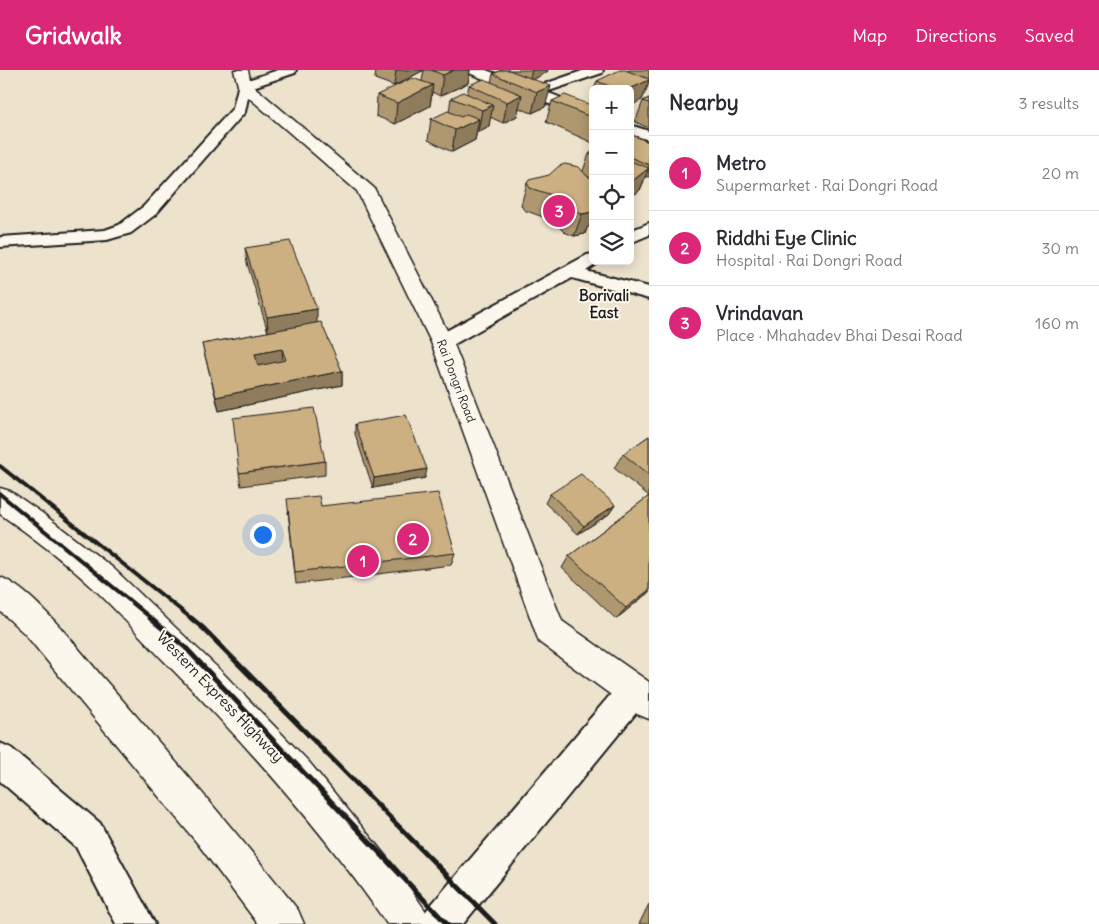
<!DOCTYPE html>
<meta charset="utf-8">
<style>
body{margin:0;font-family:Delius,sans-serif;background:#f7f7f7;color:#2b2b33}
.controls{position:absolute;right:15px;top:15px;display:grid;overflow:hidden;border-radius:8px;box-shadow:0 2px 12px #0003}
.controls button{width:45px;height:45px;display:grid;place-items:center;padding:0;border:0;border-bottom:1px solid #e1e1e2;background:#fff;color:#2b2b33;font:25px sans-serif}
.you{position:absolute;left:262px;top:464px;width:18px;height:18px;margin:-12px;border:4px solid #fff;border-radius:50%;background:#1a73e8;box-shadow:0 0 0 8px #1a73e833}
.badge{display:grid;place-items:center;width:32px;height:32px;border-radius:50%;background:#db2777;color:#fff;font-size:16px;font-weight:700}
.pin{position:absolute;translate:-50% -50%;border:2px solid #fff;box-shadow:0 1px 5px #0006}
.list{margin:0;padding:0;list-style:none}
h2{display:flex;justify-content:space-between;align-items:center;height:65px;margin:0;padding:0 20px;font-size:21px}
h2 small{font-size:16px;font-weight:400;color:#7c7c81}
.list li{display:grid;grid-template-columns:32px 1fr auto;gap:15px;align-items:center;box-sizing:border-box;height:75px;padding:0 20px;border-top:1px solid #e1e1e2}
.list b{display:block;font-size:19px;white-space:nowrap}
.list p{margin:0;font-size:16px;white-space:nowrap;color:#7c7c81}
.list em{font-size:16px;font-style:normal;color:#7c7c81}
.icon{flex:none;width:28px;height:28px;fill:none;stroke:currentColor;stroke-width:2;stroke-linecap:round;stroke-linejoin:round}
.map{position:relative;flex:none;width:649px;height:854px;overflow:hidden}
header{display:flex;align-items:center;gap:30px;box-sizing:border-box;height:70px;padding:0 25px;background:#db2777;color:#fff}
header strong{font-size:24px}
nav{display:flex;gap:28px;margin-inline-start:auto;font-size:18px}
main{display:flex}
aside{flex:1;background:#fff}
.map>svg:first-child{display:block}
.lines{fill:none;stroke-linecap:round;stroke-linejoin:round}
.minor-casing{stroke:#1c1c1c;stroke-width:4}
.tertiary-casing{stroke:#1c1c1c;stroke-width:3}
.trunk-casing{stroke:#1c1c1c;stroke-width:3}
.minor{fill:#fbf7ec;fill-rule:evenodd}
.tertiary{fill:#fbf7ec;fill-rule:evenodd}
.trunk{fill:#fbf7ec;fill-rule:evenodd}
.rail-far1{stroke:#1c1c1c;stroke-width:4}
.rail{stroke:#1c1c1c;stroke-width:5}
.wall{fill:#af9770;stroke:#1c1c1c}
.shaded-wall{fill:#8f7b5b;stroke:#1c1c1c}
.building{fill:#ccb082;stroke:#1c1c1c;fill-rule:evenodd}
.labels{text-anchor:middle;stroke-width:4;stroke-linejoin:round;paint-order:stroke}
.street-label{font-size:12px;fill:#1c1c1c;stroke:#fbf7ec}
.far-district-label{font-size:15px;font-weight:bold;fill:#1c1c1c;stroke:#fbf7ec}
.near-street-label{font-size:15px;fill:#1c1c1c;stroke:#fbf7ec}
</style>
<header>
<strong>Gridwalk</strong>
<nav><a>Map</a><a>Directions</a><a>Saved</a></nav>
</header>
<main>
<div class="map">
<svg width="649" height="854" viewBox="0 0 649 854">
<rect width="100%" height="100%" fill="#ede2cc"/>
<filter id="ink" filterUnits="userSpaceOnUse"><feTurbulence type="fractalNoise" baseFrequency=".02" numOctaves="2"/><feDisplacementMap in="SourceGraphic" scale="10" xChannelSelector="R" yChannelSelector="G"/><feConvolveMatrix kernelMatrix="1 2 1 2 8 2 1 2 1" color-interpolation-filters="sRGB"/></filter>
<g filter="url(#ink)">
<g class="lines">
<defs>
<path id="minor" d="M 278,0 L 296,0 L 295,3 L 250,18 L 245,42 L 156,144 L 131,163 L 107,170 L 0,177 L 0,167 L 105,160 L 119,155 L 144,136 L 233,38 L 239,13 Z
M 468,0 L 486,0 L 533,18 L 585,0 L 603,0 L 602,3 L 546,22 L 593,40 L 593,49 L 526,26 L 469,3 Z
M 630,55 L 649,61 L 649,70 L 630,64 Z
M 649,153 L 649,165 L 630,173 L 630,161 Z
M 593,184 L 593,191 L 601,191 L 586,201 L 649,217 L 649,229 L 572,208 L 449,277 L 442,279 L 435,277 L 432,272 L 435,267 L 587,185 Z
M 634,606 L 645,610 L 649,620 L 645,632 L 463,854 L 420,854 L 426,841 L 623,610 Z
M 0,673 L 11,678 L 100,753 L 155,854 L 116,854 L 76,777 L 0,711 Z"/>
<path id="tertiary" d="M 234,0 L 248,0 L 251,14 L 374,118 L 453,272 L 562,551 L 649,612 L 649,649 L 637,644 L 539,572 L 431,272 L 357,121 L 239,19 Z"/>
<path id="trunk" d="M 0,418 L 10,421 L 42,443 L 113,498 L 220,600 L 309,692 L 397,800 L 425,840 L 431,854 L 387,854 C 323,761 248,676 169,596 C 143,570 119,542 92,517 C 64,491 32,466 0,444 Z
M 0,507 C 34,520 80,581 105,610 C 171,686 236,761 298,840 L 304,854 L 258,854 L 198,774 L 25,564 L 0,541 Z"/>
</defs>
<use href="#minor" class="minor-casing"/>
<use href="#tertiary" class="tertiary-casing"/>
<use href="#trunk" class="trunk-casing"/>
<use href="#minor" class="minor"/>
<use href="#tertiary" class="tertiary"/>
<use href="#trunk" class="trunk"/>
<path class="rail-far1" d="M 0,396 L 192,549
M 0,424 L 152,549"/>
<path class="rail" d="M 150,548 L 185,577 L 447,854
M 191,548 L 203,558 L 495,854"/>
</g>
<path class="wall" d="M 376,0 L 470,0 L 468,13 L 440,26 L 432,22 L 430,36 L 395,54 L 376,46 L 377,25 L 422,11 L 424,0 L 394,16 L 375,9 Z
M 501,0 L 548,0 L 547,2 L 533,9 L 545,37 L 532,43 L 519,38 L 517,46 L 503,53 L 490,47 L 489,56 L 478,62 L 477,61 L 475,70 L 452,82 L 428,70 L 431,49 L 449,42 L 451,28 L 467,24 L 469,15 L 491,12 L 493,4 Z
M 628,0 L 649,0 L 649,13 L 642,30 L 630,19 L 594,19 L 597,11 L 627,1 Z
M 593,23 L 593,33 L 590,32 Z
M 649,28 L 649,58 L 635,52 L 643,31 Z
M 552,31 L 593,36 L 593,73 L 546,52 Z
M 630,66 L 649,72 L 649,107 L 646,106 L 640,120 L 630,128 Z
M 593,81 L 593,155 L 591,155 L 587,158 L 585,164 L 574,166 L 564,162 L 554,151 L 524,140 L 521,135 L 527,113 L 583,101 L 589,84 Z
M 245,178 L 317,252 L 342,301 L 342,315 L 219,341 L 202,274 L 268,262 L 247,193 Z
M 355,354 L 425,408 L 373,418 L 355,364 Z
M 649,366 L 649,426 L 614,398 L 623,384 Z
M 325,391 L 325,405 L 241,416 L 239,403 Z
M 550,424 L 615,435 L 609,444 L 578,464 L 545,433 Z
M 649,426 L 649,522 L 616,549 L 562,498 L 569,486 Z
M 321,436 L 455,483 L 451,495 L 296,514 L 288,442 Z
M 649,834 L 649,854 L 639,854 Z"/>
<path class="shaded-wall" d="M 396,0 L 424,0 L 394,16 Z
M 454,0 L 470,0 L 468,13 L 440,26 L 443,5 Z
M 532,0 L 548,0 L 547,2 L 529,12 Z
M 649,10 L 649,12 L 642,30 L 630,36 L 630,19 Z
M 433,15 L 430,36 L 395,54 L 397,33 Z
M 551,16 L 545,37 L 532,43 L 537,22 Z
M 522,25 L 517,46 L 503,53 L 507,32 Z
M 493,35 L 489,56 L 478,62 L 482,40 Z
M 479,49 L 475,70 L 452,82 L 455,60 Z
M 649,98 L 640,120 L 630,128 L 630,115 L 631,112 Z
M 593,142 L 593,155 L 591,155 L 587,158 L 585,164 L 574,166 L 582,144 Z
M 317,239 L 317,254 L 268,262 L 267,247 Z
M 282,279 L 283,293 L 256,299 L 255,284 Z
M 342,301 L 342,315 L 219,341 L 216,327 Z
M 427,399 L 425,408 L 373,418 L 374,408 Z
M 615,435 L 609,444 L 578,464 L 584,456 Z
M 649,520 L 649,522 L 616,549 L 626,538 Z"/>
<path class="building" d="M 431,0 L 454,0 L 443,5 Z
M 502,0 L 509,0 L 551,16 L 537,22 L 493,4 Z
M 620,0 L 625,0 L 649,9 L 649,10 L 630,19 L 616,19 L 597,11 Z
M 412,8 L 433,15 L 397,33 L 377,25 Z
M 484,9 L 522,25 L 507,32 L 469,15 Z
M 463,22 L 493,35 L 482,40 L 451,28 Z
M 565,25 L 593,36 L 593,48 L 552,31 Z
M 649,28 L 649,33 L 643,31 Z
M 448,41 L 461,47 L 467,44 L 479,49 L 455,60 L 431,49 Z
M 632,65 L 649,72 L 649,95 L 630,87 L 630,66 Z
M 593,81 L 593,85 L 589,84 Z
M 630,91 L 649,98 L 631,112 L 630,112 Z
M 565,94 L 579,97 L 587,106 L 593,109 L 593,142 L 582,144 L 572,140 L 561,128 L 530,118 L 527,113 L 529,110 L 549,105 L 559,96 Z
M 290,171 L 317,239 L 267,247 L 245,178 Z
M 321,252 L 342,301 L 216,327 L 202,274 ZM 282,279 L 286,290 L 258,296 L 255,284 Z
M 314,338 L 325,391 L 239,403 L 233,348 Z
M 406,345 L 427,399 L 374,408 L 355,354 Z
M 649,366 L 649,405 L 623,384 Z
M 581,404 L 615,435 L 584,456 L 550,424 Z
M 438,423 L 455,483 L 295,502 L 287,429 L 319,426 L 321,436 Z
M 649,426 L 649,520 L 626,538 L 569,486 Z"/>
</g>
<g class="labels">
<g class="street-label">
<text transform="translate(456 311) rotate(69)" y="4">Rai Dongri Road</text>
</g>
<g class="far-district-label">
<text x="604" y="231">Borivali<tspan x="604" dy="17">East</tspan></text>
</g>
<g class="near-street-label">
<text transform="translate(220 627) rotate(46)" y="5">Western Express Highway</text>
</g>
</g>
</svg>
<div class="controls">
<button>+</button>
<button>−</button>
<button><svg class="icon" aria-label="locate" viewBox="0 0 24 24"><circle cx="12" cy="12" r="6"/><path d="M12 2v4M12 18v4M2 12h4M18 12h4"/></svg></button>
<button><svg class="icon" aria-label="layers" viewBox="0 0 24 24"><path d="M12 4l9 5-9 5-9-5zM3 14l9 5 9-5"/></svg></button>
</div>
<div class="you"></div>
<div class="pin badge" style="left:363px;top:491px">1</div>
<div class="pin badge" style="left:413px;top:469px">2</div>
<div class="pin badge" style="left:559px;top:141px">3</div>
</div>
<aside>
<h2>Nearby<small>3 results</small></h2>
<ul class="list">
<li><span class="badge">1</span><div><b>Metro</b><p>Supermarket · Rai Dongri Road</p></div><em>20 m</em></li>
<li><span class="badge">2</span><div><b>Riddhi Eye Clinic</b><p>Hospital · Rai Dongri Road</p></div><em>30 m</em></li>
<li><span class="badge">3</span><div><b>Vrindavan</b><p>Place · Mhahadev Bhai Desai Road</p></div><em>160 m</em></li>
</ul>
</aside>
</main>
